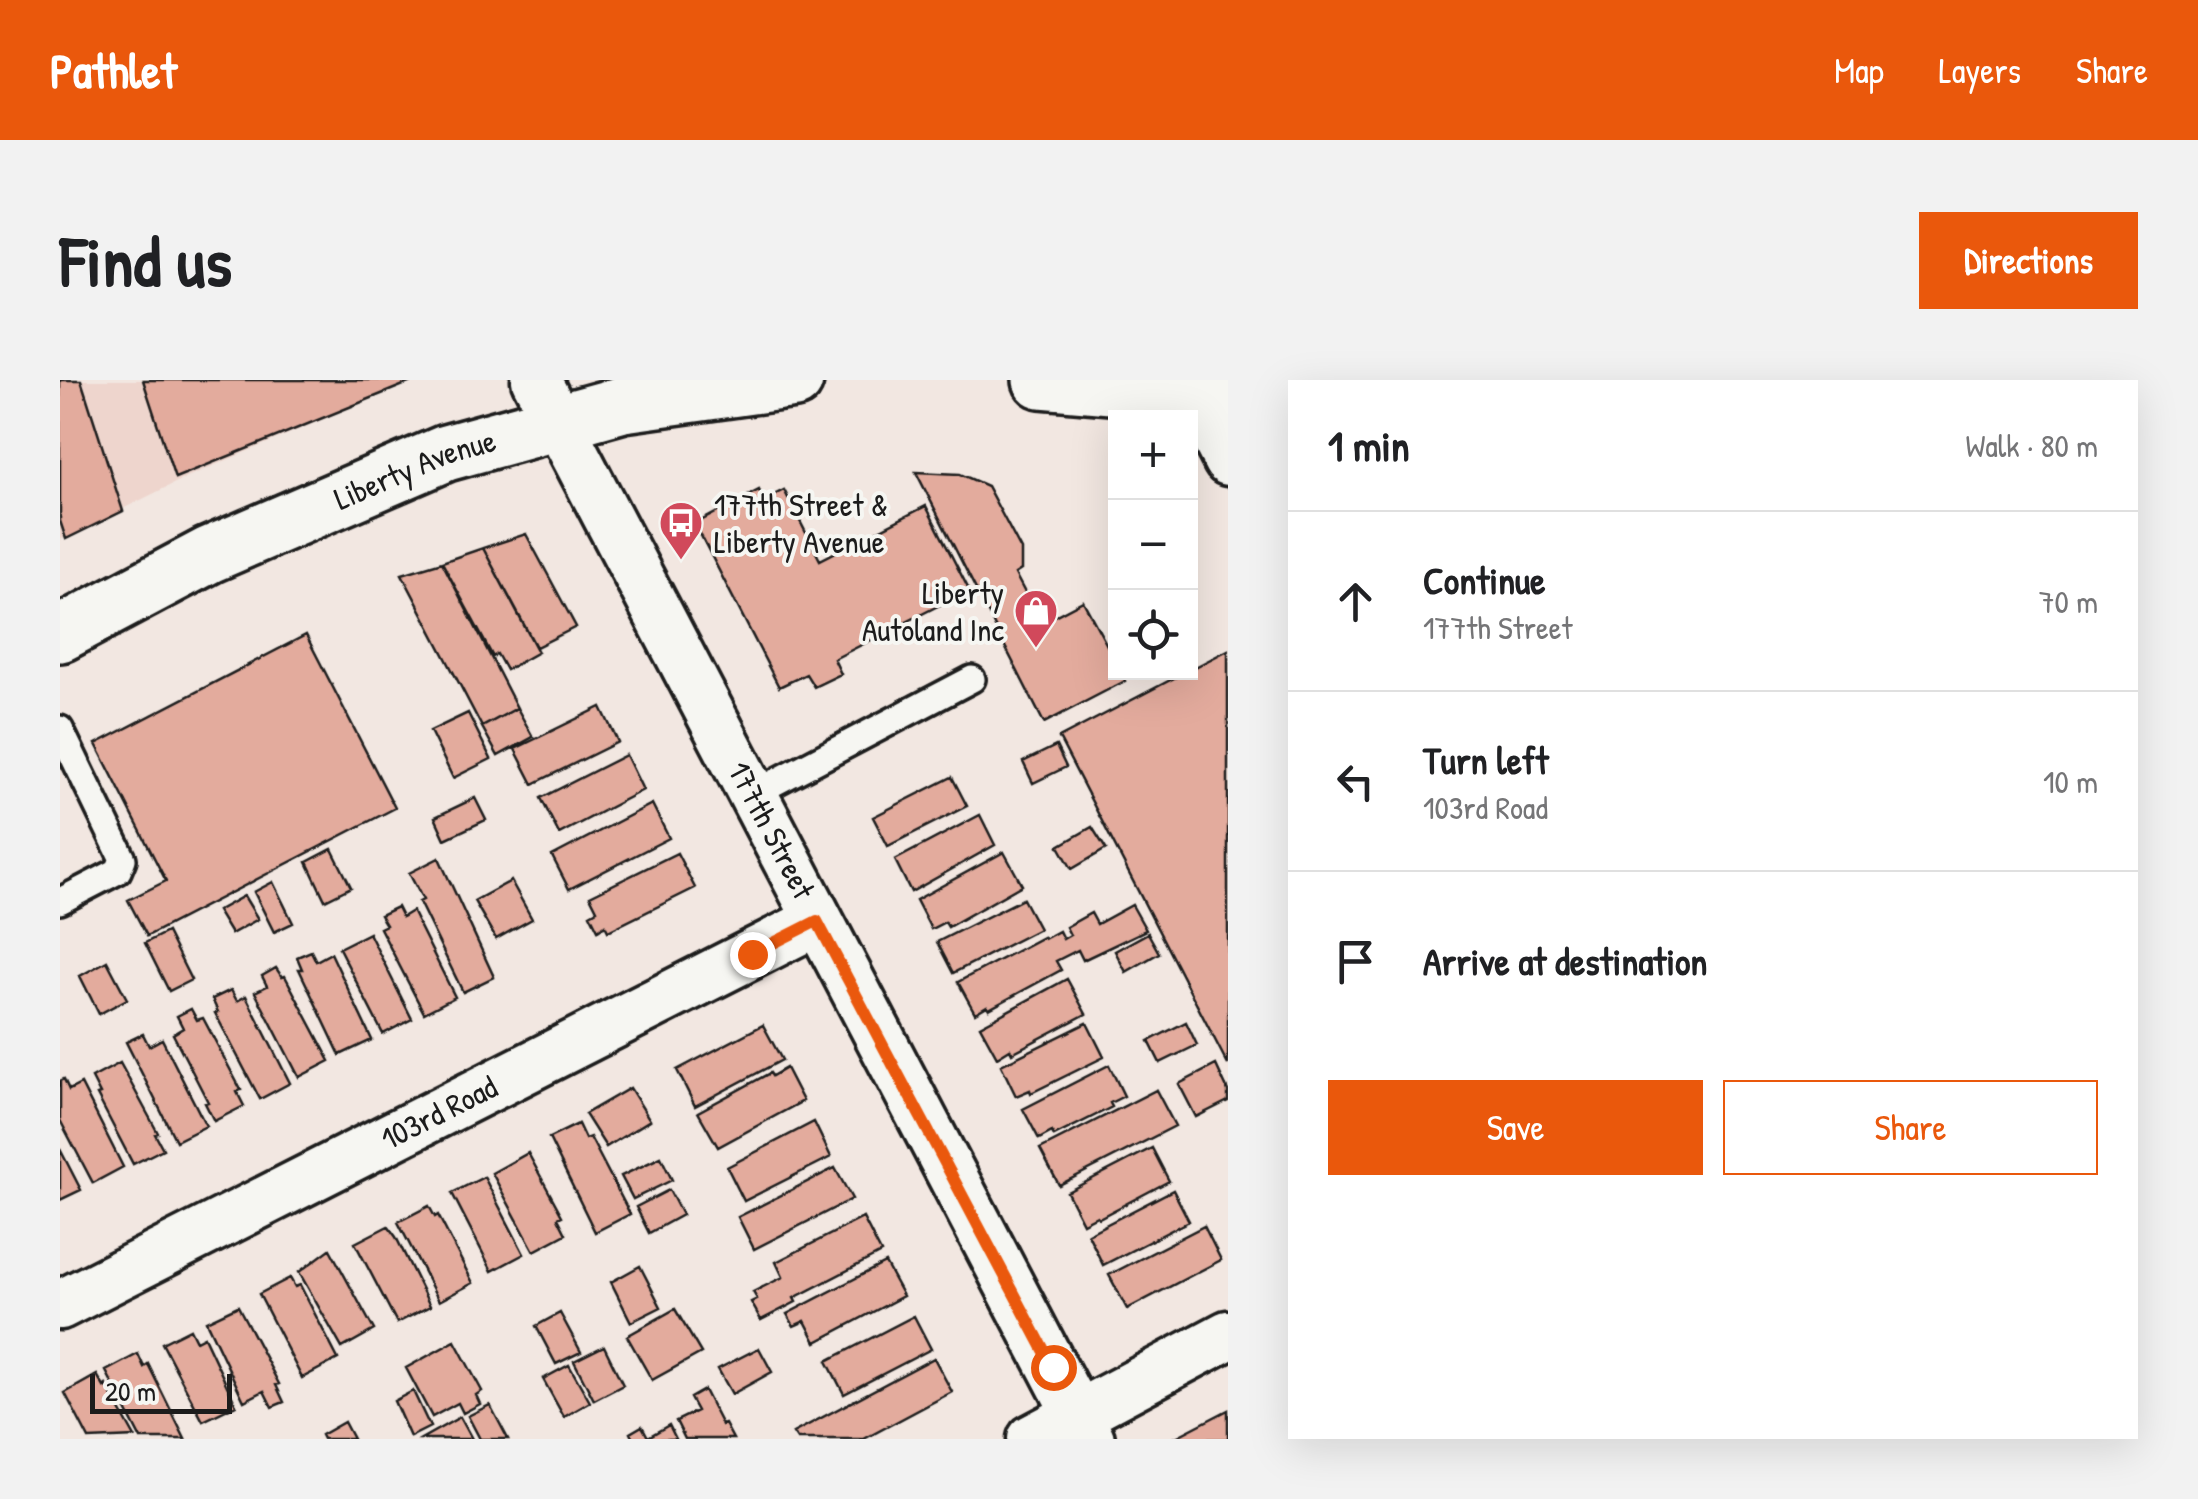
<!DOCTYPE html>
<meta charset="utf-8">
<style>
body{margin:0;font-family:"Patrick Hand",sans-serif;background:#f2f2f2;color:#202124}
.controls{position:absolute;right:30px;top:30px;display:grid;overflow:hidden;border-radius:0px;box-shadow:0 10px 40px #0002}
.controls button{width:90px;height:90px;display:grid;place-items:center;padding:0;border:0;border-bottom:2px solid #e0e0e0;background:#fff;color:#202124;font:50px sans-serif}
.scale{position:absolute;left:30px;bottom:25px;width:142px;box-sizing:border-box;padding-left:10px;border:5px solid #1c1c1c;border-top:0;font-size:28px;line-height:35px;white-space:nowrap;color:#1c1c1c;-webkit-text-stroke:8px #f6f6f2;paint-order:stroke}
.stop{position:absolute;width:30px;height:30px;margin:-22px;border:8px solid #ea580c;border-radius:50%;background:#fff}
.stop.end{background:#ea580c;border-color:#fff;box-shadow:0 2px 10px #0008}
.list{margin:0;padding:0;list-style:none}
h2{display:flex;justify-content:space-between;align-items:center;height:130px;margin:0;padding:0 40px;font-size:42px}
h2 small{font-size:32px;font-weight:400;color:#757577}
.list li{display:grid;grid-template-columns:65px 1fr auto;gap:30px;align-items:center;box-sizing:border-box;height:180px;padding:0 40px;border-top:2px solid #e0e0e0}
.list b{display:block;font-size:38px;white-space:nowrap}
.list p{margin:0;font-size:32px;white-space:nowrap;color:#757577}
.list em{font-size:32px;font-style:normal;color:#757577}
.actions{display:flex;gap:20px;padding:30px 40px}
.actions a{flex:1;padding:22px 0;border:2px solid #ea580c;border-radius:0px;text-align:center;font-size:35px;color:#ea580c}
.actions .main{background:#ea580c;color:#fff}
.icon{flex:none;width:55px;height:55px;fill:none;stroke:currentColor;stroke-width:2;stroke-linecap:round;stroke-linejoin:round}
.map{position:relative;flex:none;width:1168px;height:1059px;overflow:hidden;border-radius:0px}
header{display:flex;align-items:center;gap:60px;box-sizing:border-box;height:140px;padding:0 50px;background:#ea580c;color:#fff}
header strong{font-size:48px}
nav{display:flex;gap:55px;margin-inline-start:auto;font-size:35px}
.intro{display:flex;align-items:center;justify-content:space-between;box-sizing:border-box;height:240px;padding:0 60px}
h1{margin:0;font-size:70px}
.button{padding:25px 45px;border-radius:0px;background:#ea580c;color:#fff;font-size:35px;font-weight:700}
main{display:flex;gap:60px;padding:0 60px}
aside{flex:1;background:#fff;border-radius:0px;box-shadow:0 10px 40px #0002}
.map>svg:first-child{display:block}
.built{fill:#eed5cd}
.building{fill:#e3ab9d;stroke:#1c1c1c;stroke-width:2.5}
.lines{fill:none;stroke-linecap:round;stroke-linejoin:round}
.lane-casing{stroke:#1c1c1c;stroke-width:32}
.street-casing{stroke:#1c1c1c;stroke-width:55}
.secondary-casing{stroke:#1c1c1c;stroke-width:62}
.lane{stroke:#f6f6f2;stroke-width:25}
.street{stroke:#f6f6f2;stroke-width:48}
.secondary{stroke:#f6f6f2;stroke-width:55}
.route{stroke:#ea580c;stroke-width:12}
.labels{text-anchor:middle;stroke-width:8;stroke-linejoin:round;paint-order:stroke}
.street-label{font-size:32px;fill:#1c1c1c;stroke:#f6f6f2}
.poi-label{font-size:32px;fill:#1c1c1c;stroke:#f6f6f2;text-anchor:start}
</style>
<header>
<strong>Pathlet</strong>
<nav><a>Map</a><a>Layers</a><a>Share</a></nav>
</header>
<div class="intro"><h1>Find us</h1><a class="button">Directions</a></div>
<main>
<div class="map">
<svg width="1168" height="1059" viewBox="0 0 1168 1059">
<rect width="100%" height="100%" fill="#f2e7e1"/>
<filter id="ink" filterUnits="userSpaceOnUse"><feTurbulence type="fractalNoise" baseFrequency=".01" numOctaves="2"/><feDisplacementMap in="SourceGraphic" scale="20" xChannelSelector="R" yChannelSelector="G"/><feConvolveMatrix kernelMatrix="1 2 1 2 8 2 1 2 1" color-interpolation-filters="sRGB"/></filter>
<g filter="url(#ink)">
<path class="built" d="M 0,0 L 356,0 L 127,97 L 0,160 Z"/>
<path class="building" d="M 0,0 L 21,0 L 63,131 L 6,159 L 0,141 Z
M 83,0 L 356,0 L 115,98 Z
M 856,92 L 900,94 L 927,106 L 961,170 L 961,190 L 955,194 L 981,243 L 1023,221 L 1056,282 L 1056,292 L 1061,292 L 1065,301 L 984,343 Z
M 699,110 L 704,120 L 724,110 L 760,180 L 866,126 L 909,210 L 774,279 L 781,294 L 754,307 L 746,294 L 719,307 L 635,144 Z
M 466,154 L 516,247 L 476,267 L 423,168 Z
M 423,168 L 478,272 L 446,290 L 437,274 L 433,277 L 382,182 Z
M 382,182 L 457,328 L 422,347 L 342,194 Z
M 246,255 L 335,428 L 87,556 L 68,520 L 106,501 L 36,364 Z
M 1168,270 L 1168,685 L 999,358 Z
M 541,327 L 558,362 L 473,404 L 455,369 Z
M 457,328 L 473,357 L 438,376 L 422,347 Z
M 408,333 L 431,379 L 393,398 L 370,351 Z
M 996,366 L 1006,387 L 973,403 L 963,382 Z
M 566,375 L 583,410 L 499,454 L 481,418 Z
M 892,397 L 907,426 L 828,466 L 813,437 Z
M 415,418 L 426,440 L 385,459 L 375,437 Z
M 592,424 L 609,458 L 509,509 L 492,476 Z
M 920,435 L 935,465 L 851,512 L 835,480 Z
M 1032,447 L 1046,469 L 1012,489 L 999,466 Z
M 272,469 L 291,507 L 265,520 L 247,482 Z
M 944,472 L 962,505 L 888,547 L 885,542 L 871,549 L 856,520 Z
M 617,473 L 635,508 L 548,551 L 545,545 L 538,550 L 530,534 L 537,530 L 530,516 Z
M 379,478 L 434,597 L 403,612 L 359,522 L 363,520 L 349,493 Z
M 451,501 L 472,539 L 436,559 L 414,521 Z
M 213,502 L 233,543 L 214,552 L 194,512 Z
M 184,516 L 198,539 L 171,554 L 157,531 Z
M 963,519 L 979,549 L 893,593 L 877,562 Z
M 1072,525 L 1086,550 L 1023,580 L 1018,570 L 996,581 L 1001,590 L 929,629 L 927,626 L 915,633 L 898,602 L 983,557 L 984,559 L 999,551 L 1003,559 L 1010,555 L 1006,547 L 1031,533 L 1037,544 Z
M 337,527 L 342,537 L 352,531 L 395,617 L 364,633 L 320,548 L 326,545 L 320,535 Z
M 107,552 L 131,600 L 109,611 L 85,563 Z
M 309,553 L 352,639 L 323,654 L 279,568 Z
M 1088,553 L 1099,573 L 1066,592 L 1055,571 Z
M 251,571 L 256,581 L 271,573 L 312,660 L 280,675 L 239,589 L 242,589 L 237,577 Z
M 47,581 L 67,619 L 39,634 L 20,596 Z
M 216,588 L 222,597 L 225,596 L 270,681 L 239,697 L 195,612 L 207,606 L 202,596 Z
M 1007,599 L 1026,634 L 952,673 L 950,669 L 937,677 L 920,646 Z
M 171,610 L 177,621 L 186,616 L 230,703 L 200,719 L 155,633 L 158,632 L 152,619 Z
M 131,629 L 137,640 L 143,638 L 181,710 L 177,712 L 184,726 L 154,741 L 145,723 L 148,722 L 113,654 L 123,648 L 117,636 Z
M 1126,642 L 1137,665 L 1100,683 L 1089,661 Z
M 1027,643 L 1044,677 L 971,713 L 970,710 L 956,716 L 941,685 Z
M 703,645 L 722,680 L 635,726 L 617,690 Z
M 83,654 L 89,666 L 102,659 L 146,746 L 116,761 L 66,662 Z
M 60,683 L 98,753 L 95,754 L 103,769 L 73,784 L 37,715 L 40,714 L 32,698 Z
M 1049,685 L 1064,716 L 1050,723 L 1052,727 L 994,756 L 992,752 L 979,759 L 963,729 Z
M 1156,685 L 1168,711 L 1168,721 L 1136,737 L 1119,704 Z
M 726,688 L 743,721 L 658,767 L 638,732 L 710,693 L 712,696 Z
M 4,699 L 9,710 L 21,704 L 63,787 L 33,803 L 0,740 L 0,701 Z
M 570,708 L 590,740 L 546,767 L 525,734 Z
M 1096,710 L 1115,746 L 999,805 L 980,769 Z
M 754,742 L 771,777 L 684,821 L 667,787 Z
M 518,744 L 525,759 L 530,757 L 570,834 L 535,852 L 489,758 Z
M 1092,768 L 1109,801 L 1039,838 L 1037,836 L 1023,843 L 1007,812 Z
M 0,769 L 21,810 L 0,820 Z
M 468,773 L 502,836 L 498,838 L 506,854 L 474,871 L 432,793 Z
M 601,777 L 612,800 L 573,819 L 561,796 Z
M 775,788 L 792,819 L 694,869 L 678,837 Z
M 424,797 L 464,874 L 432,891 L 392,813 Z
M 609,810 L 622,835 L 589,853 L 576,827 Z
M 1113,810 L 1129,841 L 1043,885 L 1028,854 Z
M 369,826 L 375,837 L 378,835 L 413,903 L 379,921 L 338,842 Z
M 803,838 L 821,873 L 734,918 L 736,922 L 701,940 L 691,922 L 697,919 L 693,912 L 723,897 L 716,882 Z
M 328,846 L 336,857 L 370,926 L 337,943 L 295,863 Z
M 1144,846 L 1161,880 L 1067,929 L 1049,895 Z
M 270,869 L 314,950 L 282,968 L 239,892 Z
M 825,883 L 843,916 L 756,962 L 745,941 L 734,946 L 727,934 Z
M 580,886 L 601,927 L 571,942 L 551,902 Z
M 230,898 L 235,907 L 240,905 L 278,979 L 242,998 L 199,914 Z
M 178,926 L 219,1004 L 216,1005 L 224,1022 L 212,1027 L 204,1011 L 184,1021 L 146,941 Z
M 615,929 L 641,973 L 592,1000 L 567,956 Z
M 500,933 L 521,972 L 496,984 L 476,946 Z
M 854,936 L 871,969 L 784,1014 L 767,981 Z
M 130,949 L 136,961 L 144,957 L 176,1025 L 143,1041 L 102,963 Z
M 395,961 L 422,1011 L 416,1015 L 420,1024 L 403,1033 L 398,1023 L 372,1037 L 346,988 Z
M 544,966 L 563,1005 L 534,1020 L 514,981 Z
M 699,968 L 712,992 L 672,1014 L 658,989 Z
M 78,974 L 84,987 L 88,984 L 125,1059 L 81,1059 L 46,991 Z
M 874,978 L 892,1012 L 804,1059 L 737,1059 L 733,1053 Z
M 509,985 L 530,1022 L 504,1037 L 483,999 Z
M 37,995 L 44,1007 L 46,1005 L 75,1057 L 29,1059 L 5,1013 Z
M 644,1010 L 662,1045 L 665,1044 L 673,1059 L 625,1059 L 616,1041 L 637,1031 L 630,1018 Z
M 353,1011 L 370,1047 L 350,1057 L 334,1021 Z
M 430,1025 L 448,1059 L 420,1059 L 408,1036 Z
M 1168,1030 L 1168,1059 L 1112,1059 Z
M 400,1037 L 412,1059 L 361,1059 Z
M 284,1042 L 293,1059 L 263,1059 L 261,1055 Z
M 609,1045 L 616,1059 L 573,1059 L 570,1053 L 582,1046 L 588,1057 Z"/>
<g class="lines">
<defs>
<path id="lane" d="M 0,349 L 63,479 L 58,491 L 0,521
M 691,415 L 912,299"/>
<g id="street">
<path id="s1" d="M 476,0 L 1030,1059"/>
<path d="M 1133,13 L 1168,81"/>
<path id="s2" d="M 0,925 L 757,541"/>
<path d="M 972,1059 L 1168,955"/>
</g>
<g id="secondary">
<path d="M 981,0 L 1168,16"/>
<path id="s3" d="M 0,254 L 149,175 L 386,73 L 563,24 L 735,0"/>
</g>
</defs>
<use href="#lane" class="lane-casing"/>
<use href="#street" class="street-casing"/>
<use href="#secondary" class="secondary-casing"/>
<use href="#lane" class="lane"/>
<use href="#street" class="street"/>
<use href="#secondary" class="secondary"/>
</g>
</g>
<g class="lines" filter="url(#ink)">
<path class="route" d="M 692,574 L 757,541 L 993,987"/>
</g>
<defs>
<symbol id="bus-pin" viewBox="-11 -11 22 30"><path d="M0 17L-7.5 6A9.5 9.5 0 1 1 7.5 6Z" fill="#d1495b" stroke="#f6f6f2"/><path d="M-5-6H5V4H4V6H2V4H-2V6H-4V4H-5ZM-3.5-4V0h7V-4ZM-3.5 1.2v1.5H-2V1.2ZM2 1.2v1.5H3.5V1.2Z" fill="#fff"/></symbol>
<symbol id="shop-pin" viewBox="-11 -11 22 30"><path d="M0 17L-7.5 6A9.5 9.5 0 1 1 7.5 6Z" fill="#d1495b" stroke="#f6f6f2"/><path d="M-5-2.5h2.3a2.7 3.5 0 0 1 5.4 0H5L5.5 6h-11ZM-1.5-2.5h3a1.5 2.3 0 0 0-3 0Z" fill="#fff"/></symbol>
</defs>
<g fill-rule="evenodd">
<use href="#bus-pin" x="596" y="118" width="50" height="68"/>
<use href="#shop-pin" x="951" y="206" width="50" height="68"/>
</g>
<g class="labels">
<g class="street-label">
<text dy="11" stroke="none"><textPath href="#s3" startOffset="392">Liberty Avenue</textPath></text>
<text dy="11" stroke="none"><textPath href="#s1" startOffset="508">177th Street</textPath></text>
<text dy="11" stroke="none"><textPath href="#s2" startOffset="425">103rd Road</textPath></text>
</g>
<g class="poi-label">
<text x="654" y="136">177th Street &amp;<tspan x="654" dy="37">Liberty Avenue</tspan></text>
<text x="944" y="224" text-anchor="end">Liberty<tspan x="944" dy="37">Autoland Inc</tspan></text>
</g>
</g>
</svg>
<div class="controls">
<button>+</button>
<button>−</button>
<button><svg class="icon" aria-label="locate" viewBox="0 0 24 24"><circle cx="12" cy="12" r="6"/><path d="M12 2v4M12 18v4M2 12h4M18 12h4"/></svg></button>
</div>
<div class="scale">20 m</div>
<div class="stop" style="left:993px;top:987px"></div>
<div class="stop end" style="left:692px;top:574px"></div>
</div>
<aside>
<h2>1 min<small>Walk · 80 m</small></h2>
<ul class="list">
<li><svg class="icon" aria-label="ahead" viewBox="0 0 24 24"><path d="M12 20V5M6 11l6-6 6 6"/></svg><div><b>Continue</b><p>177th Street</p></div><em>70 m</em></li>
<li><svg class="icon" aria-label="left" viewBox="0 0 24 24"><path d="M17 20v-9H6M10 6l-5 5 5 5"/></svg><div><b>Turn left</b><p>103rd Road</p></div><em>10 m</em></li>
<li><svg class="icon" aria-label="arrive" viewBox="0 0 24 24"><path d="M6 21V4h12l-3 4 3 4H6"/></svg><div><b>Arrive at destination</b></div></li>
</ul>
<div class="actions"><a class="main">Save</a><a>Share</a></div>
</aside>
</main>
